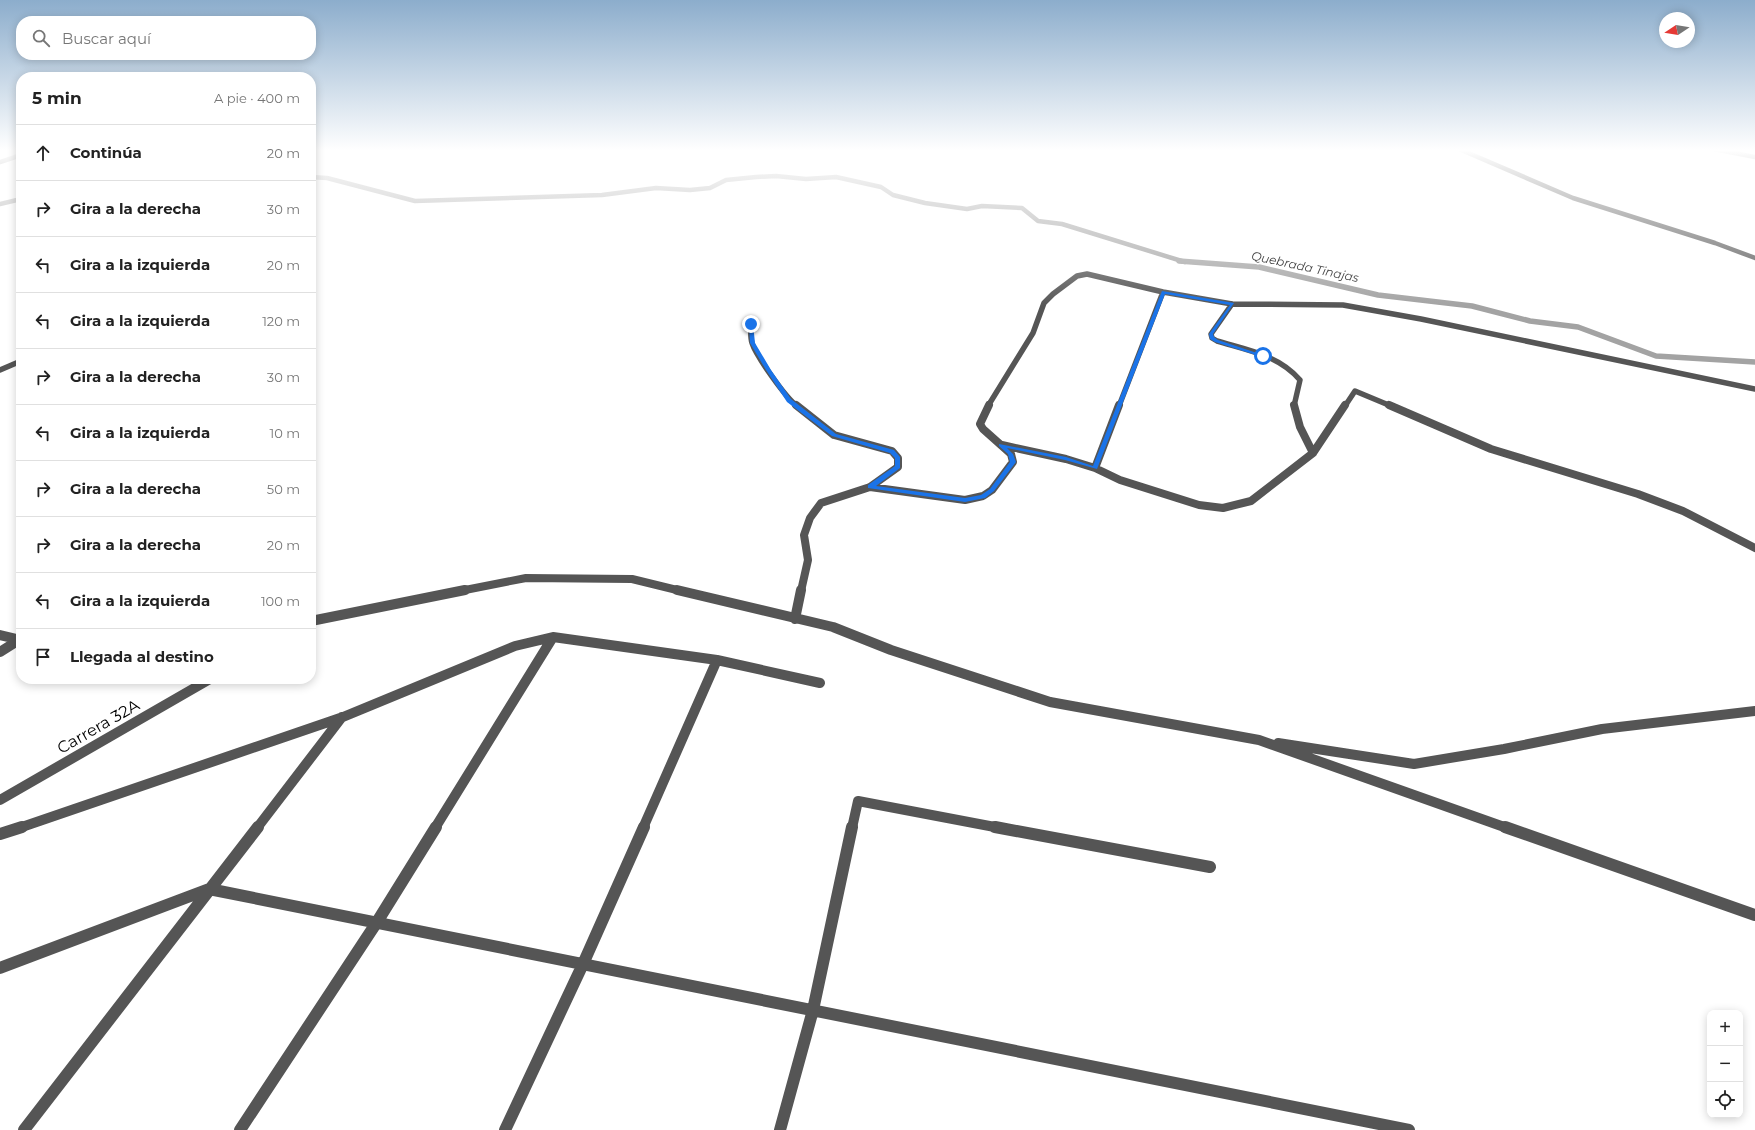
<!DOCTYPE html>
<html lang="es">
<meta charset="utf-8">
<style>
body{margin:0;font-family:Montserrat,sans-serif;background:#f6f6f6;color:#222}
.controls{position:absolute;right:12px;bottom:12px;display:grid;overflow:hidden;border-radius:8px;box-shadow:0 2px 10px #0003}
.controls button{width:36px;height:36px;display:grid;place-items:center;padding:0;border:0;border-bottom:1px solid #e0e0e0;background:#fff;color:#222;font:20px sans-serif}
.compass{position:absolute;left:1659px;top:12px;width:36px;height:36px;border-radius:50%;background:#fff;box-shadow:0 2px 10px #0003;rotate:258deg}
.stop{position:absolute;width:12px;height:12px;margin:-9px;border:3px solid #1a73e8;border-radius:50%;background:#fff}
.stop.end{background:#1a73e8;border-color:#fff;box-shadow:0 1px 4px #0008}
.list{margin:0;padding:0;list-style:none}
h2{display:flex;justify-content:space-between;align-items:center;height:52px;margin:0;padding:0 16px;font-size:17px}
h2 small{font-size:13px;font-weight:400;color:#767676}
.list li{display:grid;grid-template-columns:26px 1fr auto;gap:12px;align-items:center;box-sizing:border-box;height:56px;padding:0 16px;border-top:1px solid #e0e0e0}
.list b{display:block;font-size:15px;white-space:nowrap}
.list em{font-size:13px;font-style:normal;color:#767676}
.icon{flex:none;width:22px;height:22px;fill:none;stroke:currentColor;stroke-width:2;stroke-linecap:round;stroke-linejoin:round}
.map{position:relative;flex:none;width:1755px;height:1130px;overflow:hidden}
.search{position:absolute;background:#fff;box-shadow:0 2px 10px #0003;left:16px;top:16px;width:300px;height:44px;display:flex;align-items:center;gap:10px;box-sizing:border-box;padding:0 14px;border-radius:16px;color:#767676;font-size:15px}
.panel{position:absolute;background:#fff;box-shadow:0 2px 10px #0003;left:16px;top:72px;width:300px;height:612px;border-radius:16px}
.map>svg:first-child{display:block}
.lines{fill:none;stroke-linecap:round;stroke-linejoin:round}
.stream-far1{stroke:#a3a3a3;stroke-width:4.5}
.stream{stroke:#a3a3a3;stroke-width:5.5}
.service-far1{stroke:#555;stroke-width:4.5}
.service{stroke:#555;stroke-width:5.5}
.minor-far4{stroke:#555;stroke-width:4.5}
.minor-far3{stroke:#555;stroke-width:5.5}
.minor-far2{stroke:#555;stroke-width:8}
.minor-far1{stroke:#555;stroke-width:10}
.minor{stroke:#555;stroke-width:12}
.route{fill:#1a73e8}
.labels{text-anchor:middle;stroke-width:3.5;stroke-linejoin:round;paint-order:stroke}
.far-water-label{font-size:12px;font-style:italic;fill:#444;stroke:#fff}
.near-street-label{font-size:16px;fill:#000;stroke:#fff}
</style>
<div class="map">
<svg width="1755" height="1130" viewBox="0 0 1755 1130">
<rect width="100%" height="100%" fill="#fff"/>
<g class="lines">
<path class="stream-far1" d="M 311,177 L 327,178 L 415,201 L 602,195 L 656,188 L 690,190 L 710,188 L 726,180 L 756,177 L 776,176 L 806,179 L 836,177 L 881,187 L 893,195 L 925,203 L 967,209 L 982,206 L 1022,208 L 1038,221 L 1062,224 L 1185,262
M 0,204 L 21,199"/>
<path class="stream" d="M 1179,261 L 1259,267 L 1378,295 L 1472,306 L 1530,321 L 1578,327 L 1656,356 L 1755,362"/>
<path class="service-far1" d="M 1714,149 L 1755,157"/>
<path class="service" d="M 0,370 L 21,361"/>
<path class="minor-far4" d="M 1459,149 L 1573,198 L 1715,243 L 1755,258
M 0,162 L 21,155"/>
<path class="minor-far3" d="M 1232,304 L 1211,334 L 1212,338 L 1217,341 C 1247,350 1279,355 1300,380 L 1294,406
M 751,324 C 751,330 750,337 752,343 C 756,356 786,398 797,406
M 988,406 L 1033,333 L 1044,303 L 1053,294 L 1077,276 L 1087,274 L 1163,292 L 1232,304 L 1343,305 L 1421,319 L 1755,389
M 1119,406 L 1163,292
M 1345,406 L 1355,391 L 1391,406"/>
<path class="minor-far2" d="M 796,405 L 834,435 L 892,451 L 898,458 L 898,467 L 870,487 L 821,503 L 810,518 L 804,535 L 808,560 L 801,591
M 1294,405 L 1300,427 L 1313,453
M 1389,405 L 1491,449 L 1638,494 L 1683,511 L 1755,548
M 1002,445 L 1066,459 L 1095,468 L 1120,480 L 1199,505 L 1223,508 L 1251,501 L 1313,453 L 1345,405
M 1095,468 L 1119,405
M 870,487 L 965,500 L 983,496 L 992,490 L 1013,462 L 1011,454 L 983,429 L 980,424 L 989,405
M 460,591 L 526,578 L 632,579 L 681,591"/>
<path class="minor-far1" d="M 677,590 L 833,627 L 891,650 L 1050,702 L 1259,740 L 1507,828
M 795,619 L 801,590
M 311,621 L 465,590
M 0,635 L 21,640
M 0,652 L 19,640
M 1278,743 L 1414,764 L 1504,749 L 1602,729 L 1755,711
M 0,800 L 210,679
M 19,828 L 343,717 L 515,646 L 553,637 L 717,660 L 820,683
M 257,828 L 342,717
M 435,828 L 553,637
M 643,828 L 717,660
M 852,828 L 858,801 L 1000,828"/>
<path class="minor" d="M 995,827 L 1210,867
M 1505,827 L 1755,915
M 0,834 L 22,827
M 0,968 L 209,889 L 1409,1130
M 24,1130 L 258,827
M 240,1130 L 377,922 L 436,827
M 505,1130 L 583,964 L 644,827
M 780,1130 L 813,1010 L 852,827"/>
</g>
<linearGradient id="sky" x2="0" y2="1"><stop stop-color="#8cadcc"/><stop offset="0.49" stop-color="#fff"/><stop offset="1" stop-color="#fff" stop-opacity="0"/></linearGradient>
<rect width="1755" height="307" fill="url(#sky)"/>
<path class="route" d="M 1162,291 L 1234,303 L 1213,334 L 1214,337 L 1218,340 L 1266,356 L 1262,357 L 1215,342 L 1210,339 L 1209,334 L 1230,305 L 1165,294 L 1097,469 L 1065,460 L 1007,448 L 1013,454 L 1016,462 L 994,491 L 985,498 L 965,502 L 868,488 L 868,485 L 895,466 L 895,458 L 890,453 L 832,436 L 787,402 L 766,370 L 750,343 L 749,324 L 751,323 L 753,324 L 755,343 L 771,370 L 791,399 L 836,434 L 894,450 L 900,457 L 900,468 L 876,486 L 965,498 L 981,495 L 990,489 L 1010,462 L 1008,454 L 999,446 L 999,444 L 1066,457 L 1093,466 Z"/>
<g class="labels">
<g class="far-water-label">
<text transform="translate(1305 267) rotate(12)" y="4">Quebrada Tinajas</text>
</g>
<g class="near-street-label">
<text transform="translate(98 726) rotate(-30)" y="6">Carrera 32A</text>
</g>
</g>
</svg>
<div class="controls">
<button>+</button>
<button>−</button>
<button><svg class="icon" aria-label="locate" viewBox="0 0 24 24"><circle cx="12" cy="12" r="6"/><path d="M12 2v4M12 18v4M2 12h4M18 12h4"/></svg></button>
</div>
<svg class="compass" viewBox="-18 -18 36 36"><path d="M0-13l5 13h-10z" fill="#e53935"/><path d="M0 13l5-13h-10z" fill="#767676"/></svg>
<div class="stop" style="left:1263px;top:356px"></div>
<div class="stop end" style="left:751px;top:324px"></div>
<div class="search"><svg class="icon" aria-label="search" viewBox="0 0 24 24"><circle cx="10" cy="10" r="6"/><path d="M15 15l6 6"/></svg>Buscar aquí</div>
<section class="panel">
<h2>5 min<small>A pie · 400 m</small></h2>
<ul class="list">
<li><svg class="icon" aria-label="ahead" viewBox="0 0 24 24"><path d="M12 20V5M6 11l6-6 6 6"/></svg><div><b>Continúa</b></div><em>20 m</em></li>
<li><svg class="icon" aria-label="right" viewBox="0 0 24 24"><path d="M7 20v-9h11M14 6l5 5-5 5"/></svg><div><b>Gira a la derecha</b></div><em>30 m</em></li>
<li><svg class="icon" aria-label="left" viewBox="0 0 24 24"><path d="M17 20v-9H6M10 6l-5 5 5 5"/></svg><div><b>Gira a la izquierda</b></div><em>20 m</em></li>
<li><svg class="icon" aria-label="left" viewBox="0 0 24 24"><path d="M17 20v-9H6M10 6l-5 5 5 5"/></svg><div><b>Gira a la izquierda</b></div><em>120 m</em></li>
<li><svg class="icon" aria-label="right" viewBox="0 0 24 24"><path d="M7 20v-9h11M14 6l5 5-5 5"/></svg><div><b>Gira a la derecha</b></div><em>30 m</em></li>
<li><svg class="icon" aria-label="left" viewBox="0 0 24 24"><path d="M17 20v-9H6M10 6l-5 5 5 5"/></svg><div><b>Gira a la izquierda</b></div><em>10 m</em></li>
<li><svg class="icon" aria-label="right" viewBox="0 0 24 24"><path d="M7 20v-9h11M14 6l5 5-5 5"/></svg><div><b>Gira a la derecha</b></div><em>50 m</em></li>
<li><svg class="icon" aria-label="right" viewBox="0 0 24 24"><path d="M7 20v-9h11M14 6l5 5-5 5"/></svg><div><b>Gira a la derecha</b></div><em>20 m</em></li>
<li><svg class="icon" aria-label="left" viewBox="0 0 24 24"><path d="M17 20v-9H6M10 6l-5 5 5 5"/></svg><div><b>Gira a la izquierda</b></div><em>100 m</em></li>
<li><svg class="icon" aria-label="arrive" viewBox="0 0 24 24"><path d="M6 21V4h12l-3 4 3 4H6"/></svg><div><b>Llegada al destino</b></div></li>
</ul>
</section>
</div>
